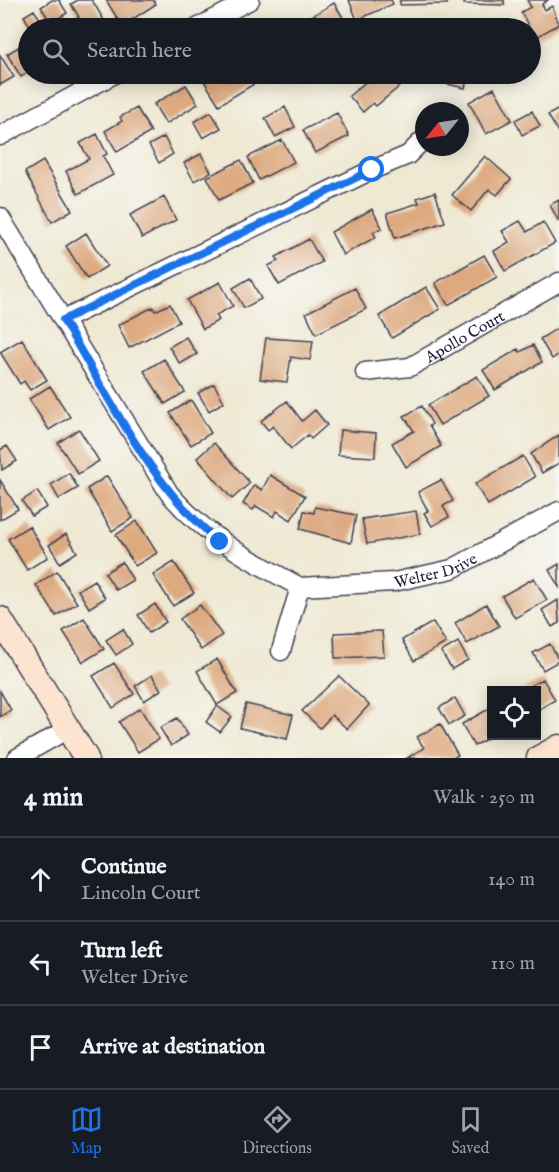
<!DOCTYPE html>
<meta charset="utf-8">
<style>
body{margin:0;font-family:"IM FELL English",serif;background:#242831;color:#f1f3f6}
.controls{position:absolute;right:18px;bottom:18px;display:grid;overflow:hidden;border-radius:0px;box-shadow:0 3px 15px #0003}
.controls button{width:54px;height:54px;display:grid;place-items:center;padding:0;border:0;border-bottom:2px solid #363941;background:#171b24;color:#f1f3f6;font:30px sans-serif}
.compass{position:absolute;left:415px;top:102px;width:54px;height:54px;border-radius:50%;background:#171b24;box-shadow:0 3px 15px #0003;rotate:240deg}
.stop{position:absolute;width:18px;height:18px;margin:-14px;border:4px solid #1a73e8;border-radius:50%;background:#fff}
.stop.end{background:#1a73e8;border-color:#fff;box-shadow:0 2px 6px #0008}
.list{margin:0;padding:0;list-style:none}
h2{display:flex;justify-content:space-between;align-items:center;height:78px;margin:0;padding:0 24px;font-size:26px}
h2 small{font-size:20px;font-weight:400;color:#9ea1a6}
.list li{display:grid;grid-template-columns:39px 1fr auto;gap:18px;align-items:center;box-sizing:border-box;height:84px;padding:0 24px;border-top:2px solid #363941}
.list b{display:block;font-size:22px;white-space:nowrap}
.list p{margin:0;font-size:20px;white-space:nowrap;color:#9ea1a6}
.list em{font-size:20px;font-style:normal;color:#9ea1a6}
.icon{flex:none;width:33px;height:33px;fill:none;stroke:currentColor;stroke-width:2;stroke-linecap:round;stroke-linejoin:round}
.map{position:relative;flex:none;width:559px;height:758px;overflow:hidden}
.search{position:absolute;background:#171b24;box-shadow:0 3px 15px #0003;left:18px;right:18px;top:18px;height:66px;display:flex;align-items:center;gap:15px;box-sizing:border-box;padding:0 21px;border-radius:33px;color:#9ea1a6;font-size:22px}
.sheet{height:330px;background:#171b24}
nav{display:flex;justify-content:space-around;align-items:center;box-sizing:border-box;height:84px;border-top:2px solid #363941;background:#171b24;font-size:16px;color:#9ea1a6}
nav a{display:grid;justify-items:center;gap:3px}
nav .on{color:#1a73e8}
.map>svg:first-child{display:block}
.building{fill:#dda97f}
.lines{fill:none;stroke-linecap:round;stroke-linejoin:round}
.street-casing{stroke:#414052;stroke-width:21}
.secondary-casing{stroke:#414052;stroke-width:27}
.street{stroke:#fff;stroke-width:18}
.secondary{stroke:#fde4d0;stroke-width:24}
.route{stroke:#1a73e8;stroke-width:8}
.labels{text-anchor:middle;stroke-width:5;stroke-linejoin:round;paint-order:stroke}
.street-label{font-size:16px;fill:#22223b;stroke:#f6f6f2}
</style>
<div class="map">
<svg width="559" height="758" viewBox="0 0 559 758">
<rect width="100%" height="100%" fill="#f6f6f2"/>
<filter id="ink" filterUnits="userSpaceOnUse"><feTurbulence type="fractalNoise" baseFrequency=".0167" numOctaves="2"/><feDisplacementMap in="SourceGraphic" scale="12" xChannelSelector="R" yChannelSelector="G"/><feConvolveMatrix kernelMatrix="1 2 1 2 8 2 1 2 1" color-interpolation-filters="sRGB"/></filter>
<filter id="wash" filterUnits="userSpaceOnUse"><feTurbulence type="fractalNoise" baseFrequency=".008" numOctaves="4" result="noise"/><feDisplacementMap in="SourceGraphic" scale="24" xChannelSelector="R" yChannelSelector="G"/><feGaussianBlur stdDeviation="1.35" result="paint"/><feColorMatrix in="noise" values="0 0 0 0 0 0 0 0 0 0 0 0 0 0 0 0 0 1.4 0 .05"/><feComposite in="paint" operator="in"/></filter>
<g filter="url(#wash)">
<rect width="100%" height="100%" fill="#efe9d3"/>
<g id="blocks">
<path class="building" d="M 52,0 L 59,0 L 67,13 L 51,23 L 41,7 Z
M 78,0 L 92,0 L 108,27 L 69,28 L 66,25 L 79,17 L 71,4 Z
M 106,0 L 153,0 L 156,4 L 122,26 Z
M 349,0 L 391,0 L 393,4 L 357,20 Z
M 400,0 L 447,0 L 447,4 L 400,5 Z
M 464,0 L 504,0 L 504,5 L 464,4 Z
M 527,0 L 548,0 L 542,4 L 545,10 L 552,6 L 559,24 L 535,38 L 521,12 L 531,7 Z
M 334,3 L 347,24 L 340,28 L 296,28 L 295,26 Z
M 34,10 L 44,25 L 40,28 L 31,28 L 24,16 Z
M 28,41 L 28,72 L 21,77 L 7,54 Z
M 0,55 L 14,77 L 0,85 Z
M 205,74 L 248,74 L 254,84 L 219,105 L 201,76 Z
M 375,74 L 399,74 L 406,81 L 376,106 L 373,103 L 363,112 L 349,96 Z
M 421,74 L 468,74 L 465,88 L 420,78 Z
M 186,85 L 198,104 L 166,124 L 154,104 Z
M 494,88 L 512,120 L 486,134 L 469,102 Z
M 285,107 L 295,127 L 275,137 L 265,118 Z
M 137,108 L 151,132 L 117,152 L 105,131 L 122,121 L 120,117 Z
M 559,109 L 559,134 L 548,115 Z
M 532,111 L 540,126 L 522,135 L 515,120 Z
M 211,112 L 221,128 L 203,138 L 194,122 Z
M 337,113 L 349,136 L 315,153 L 303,130 Z
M 97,134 L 107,154 L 103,156 L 113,175 L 78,194 L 66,171 L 89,159 L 80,143 Z
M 164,137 L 173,154 L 159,163 L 149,145 Z
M 282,140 L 294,162 L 259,180 L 248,157 Z
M 201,154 L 211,172 L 194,181 L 184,163 Z
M 485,156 L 511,179 L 497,195 L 489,189 L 471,211 L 452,195 Z
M 241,160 L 253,183 L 219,200 L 207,177 Z
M 43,161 L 72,210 L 52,222 L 25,172 Z
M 435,192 L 445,222 L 395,238 L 387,213 L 419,203 L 417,198 Z
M 164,197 L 176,220 L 142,238 L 130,215 Z
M 559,200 L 559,222 L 550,205 Z
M 372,209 L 382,228 L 373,232 L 376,237 L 343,255 L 331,232 Z
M 520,221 L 527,232 L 543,222 L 555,243 L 505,271 L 494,251 L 509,242 L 502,231 Z
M 86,233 L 107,266 L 87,279 L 66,246 Z
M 309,239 L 322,262 L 279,285 L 268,266 L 278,261 L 276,257 Z
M 484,255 L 497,277 L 448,305 L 435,283 Z
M 250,278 L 261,299 L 244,308 L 233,288 Z
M 220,282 L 233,306 L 216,315 L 219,320 L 203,329 L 187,300 Z
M 426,287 L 440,309 L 392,338 L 379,316 Z
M 355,288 L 366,309 L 316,334 L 306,313 Z
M 170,304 L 179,322 L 129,348 L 118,325 L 153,307 L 155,311 Z
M 559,327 L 559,354 L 552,359 L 540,339 Z
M 186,337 L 197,354 L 180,364 L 169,347 Z
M 266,338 L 313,341 L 310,360 L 291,357 L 287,382 L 260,379 Z
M 22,339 L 47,380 L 30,390 L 24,381 L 20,384 L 0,352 Z
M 533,345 L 542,362 L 495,390 L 483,370 L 518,349 L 520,352 Z
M 164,359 L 185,392 L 165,404 L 144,371 Z
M 477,376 L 489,396 L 440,425 L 428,405 Z
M 214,384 L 224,402 L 209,411 L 198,393 Z
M 50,386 L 70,417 L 49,430 L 29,399 Z
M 191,400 L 211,433 L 191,445 L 170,413 Z
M 287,401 L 302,421 L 315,410 L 327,425 L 311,439 L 308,435 L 291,449 L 273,426 L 268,430 L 261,421 Z
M 422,406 L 432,424 L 429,426 L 441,446 L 406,467 L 392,443 L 414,431 L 404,416 Z
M 79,429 L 99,461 L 78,474 L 58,443 Z
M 340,430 L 376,433 L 375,457 L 338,455 Z
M 559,435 L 559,463 L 542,473 L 531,454 Z
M 214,443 L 250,483 L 232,499 L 197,458 Z
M 7,446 L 17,461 L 2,470 L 0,450 Z
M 523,456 L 535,477 L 488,505 L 475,484 Z
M 69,473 L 78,488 L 59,499 L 51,485 Z
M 270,475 L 305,496 L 291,520 L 277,511 L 274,517 L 256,506 L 253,510 L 243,504 L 254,485 L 262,490 Z
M 107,476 L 133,518 L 112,531 L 87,489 Z
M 0,480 L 18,509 L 0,520 Z
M 441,480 L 453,501 L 443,506 L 449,517 L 432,526 L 424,513 L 428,511 L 418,492 Z
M 37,491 L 47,507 L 32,516 L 22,501 Z
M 315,507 L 356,515 L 351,543 L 300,529 L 304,511 L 314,513 Z
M 416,511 L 420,534 L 367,544 L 362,519 Z
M 137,521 L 157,553 L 135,566 L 116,535 Z
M 29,526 L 48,557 L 27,570 L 8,539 Z
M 66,534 L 77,552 L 60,563 L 49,545 Z
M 122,562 L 133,580 L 116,590 L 105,573 Z
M 174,562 L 194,593 L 173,606 L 153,575 Z
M 559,564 L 559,587 L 549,570 Z
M 57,571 L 77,603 L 56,616 L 36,585 Z
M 534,578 L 547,600 L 515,618 L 502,596 Z
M 94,580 L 105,598 L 89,608 L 78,590 Z
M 558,600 L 559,623 L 552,627 L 542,610 Z
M 155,604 L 166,622 L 149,633 L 138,615 Z
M 486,604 L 499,626 L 467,644 L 455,623 Z
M 200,605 L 222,635 L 201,650 L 180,619 Z
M 84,618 L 104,649 L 83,662 L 63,631 Z
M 433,622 L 446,643 L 414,661 L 402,640 Z
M 123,629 L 132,644 L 116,655 L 106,640 Z
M 382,631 L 384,656 L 335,658 L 334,633 Z
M 458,642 L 468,660 L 452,669 L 441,652 Z
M 550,644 L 559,661 L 543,670 L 533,653 Z
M 217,659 L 237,693 L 217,705 L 197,671 Z
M 114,663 L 134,694 L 113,708 L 93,676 Z
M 152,675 L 161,690 L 144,701 L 135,686 Z
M 339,676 L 369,705 L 347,729 L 332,715 L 320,728 L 302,711 Z
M 543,679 L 555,700 L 536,711 L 536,690 L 522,690 Z
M 0,691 L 11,710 L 0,717 Z
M 455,698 L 465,716 L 449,725 L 439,708 Z
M 246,704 L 293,715 L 287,739 L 240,728 Z
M 217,706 L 232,717 L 220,732 L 206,722 Z
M 492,707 L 492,736 L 474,746 L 462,724 Z
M 140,708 L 159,739 L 138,752 L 119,722 Z
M 177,718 L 188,735 L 171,746 L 160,728 Z
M 440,724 L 458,755 L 453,758 L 407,758 L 424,748 L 417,737 Z"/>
</g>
</g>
<g filter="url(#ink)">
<use href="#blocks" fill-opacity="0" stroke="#414052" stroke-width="1.5"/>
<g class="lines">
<defs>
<g id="street">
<path d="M 197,28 L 250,0"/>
<path d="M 0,136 L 114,74"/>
<path d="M 0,217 L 169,493 C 205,536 251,561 300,587"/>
<path d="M 63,320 L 372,170 L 408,155 L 424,139"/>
<path id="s1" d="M 365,372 L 410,367 L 559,282"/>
<path id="s2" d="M 281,651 L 300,587 L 394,582 L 452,569 L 559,511"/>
<path d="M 17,758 L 68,729"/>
</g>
<path id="secondary" d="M 0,619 L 86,758
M 539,758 L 559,747"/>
</defs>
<use href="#street" class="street-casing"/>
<use href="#secondary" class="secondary-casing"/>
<use href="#street" class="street"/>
<use href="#secondary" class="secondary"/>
</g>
</g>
<g class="lines" filter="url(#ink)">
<path class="route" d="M 220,542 C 151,488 108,395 63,320 L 372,170"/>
</g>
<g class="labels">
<g class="street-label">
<text dy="6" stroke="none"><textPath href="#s1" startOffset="108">Apollo Court</textPath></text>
<text dy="6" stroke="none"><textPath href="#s2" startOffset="204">Welter Drive</textPath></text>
</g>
</g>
</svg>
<div class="controls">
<button><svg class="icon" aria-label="locate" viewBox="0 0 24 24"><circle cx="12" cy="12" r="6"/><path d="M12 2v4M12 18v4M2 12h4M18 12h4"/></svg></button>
</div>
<svg class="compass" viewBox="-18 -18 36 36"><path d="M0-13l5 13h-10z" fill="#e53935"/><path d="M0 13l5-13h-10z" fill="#9ea1a6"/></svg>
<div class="stop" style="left:372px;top:170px"></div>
<div class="stop end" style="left:220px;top:542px"></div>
<div class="search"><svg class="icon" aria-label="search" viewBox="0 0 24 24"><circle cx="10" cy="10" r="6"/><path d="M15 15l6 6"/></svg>Search here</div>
</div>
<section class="sheet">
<h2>4 min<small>Walk · 250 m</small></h2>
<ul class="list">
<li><svg class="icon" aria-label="ahead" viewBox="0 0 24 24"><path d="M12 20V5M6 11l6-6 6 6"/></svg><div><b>Continue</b><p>Lincoln Court</p></div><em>140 m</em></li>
<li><svg class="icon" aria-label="left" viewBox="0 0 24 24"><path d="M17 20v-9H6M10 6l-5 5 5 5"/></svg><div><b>Turn left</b><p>Welter Drive</p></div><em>110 m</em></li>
<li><svg class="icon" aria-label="arrive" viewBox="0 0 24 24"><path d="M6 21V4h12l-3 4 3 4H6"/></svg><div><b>Arrive at destination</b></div></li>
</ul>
</section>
<nav>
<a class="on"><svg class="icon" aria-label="map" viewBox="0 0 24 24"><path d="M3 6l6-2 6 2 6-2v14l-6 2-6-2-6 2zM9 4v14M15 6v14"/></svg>Map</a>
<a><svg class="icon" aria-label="directions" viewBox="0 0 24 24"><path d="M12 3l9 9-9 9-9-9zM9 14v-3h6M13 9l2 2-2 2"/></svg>Directions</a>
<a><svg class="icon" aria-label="saved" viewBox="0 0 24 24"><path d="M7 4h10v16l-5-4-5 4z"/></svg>Saved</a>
</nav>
